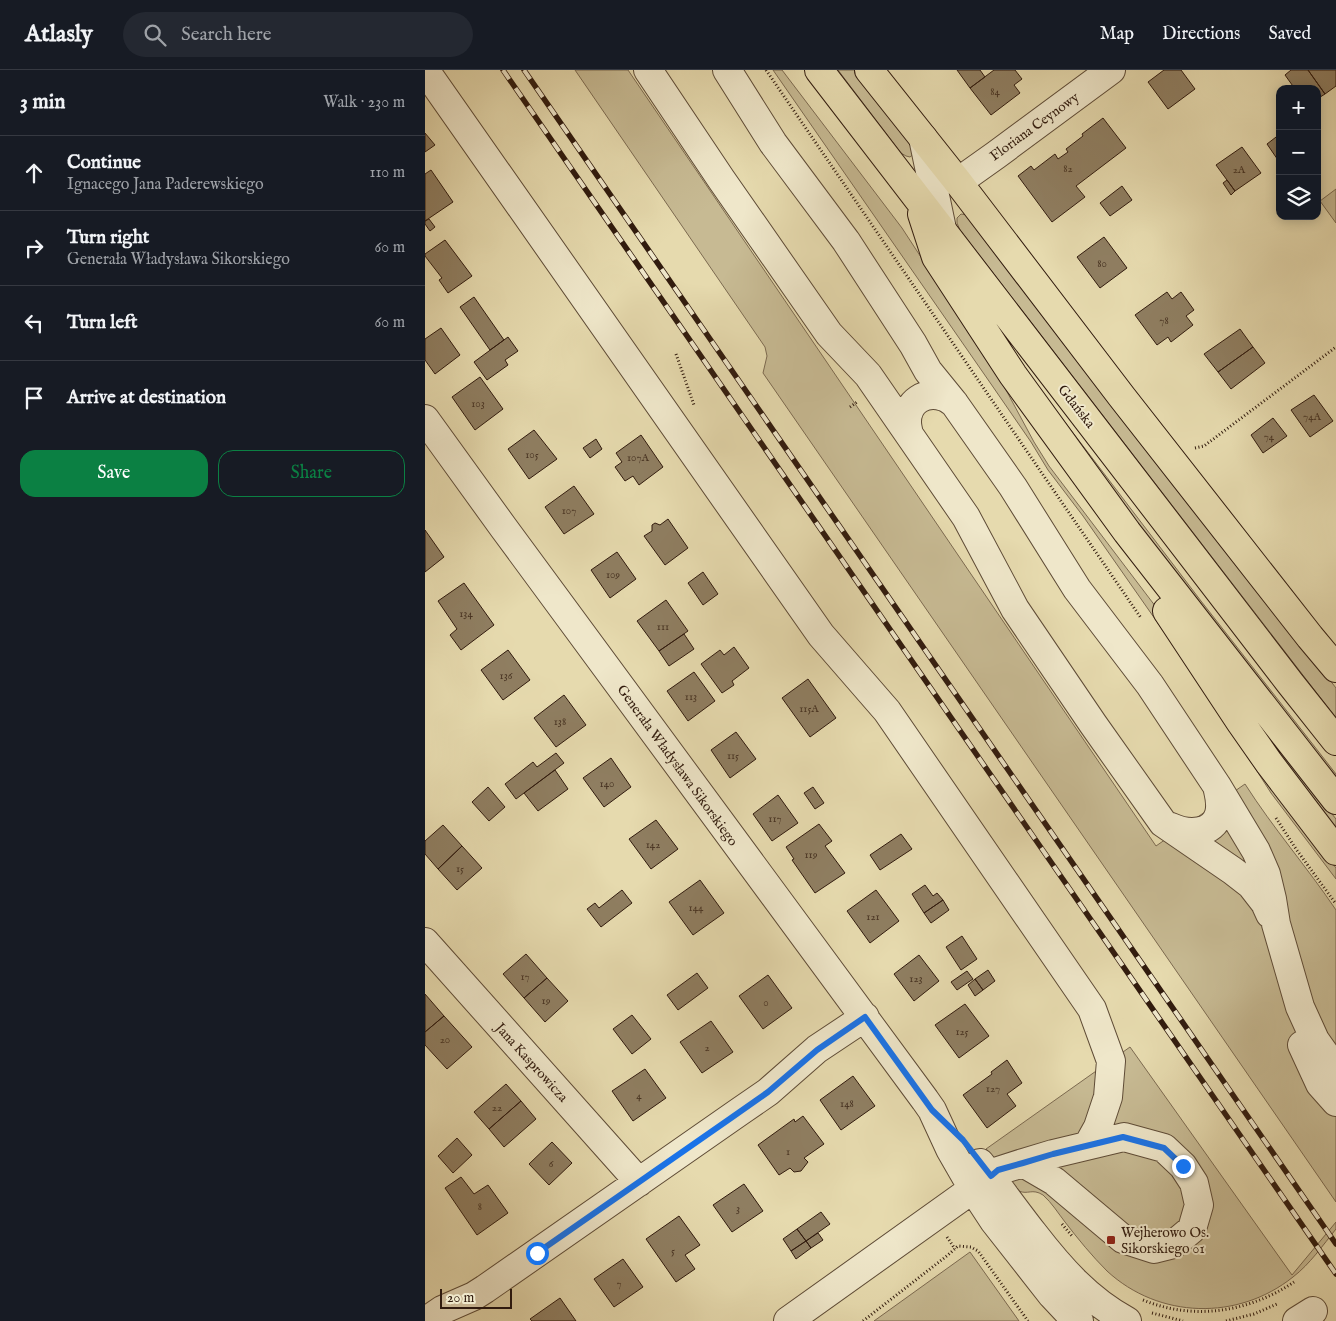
<!DOCTYPE html>
<meta charset="utf-8">
<style>
body{margin:0;font-family:"IM FELL English",serif;background:#242831;color:#f1f3f6}
.controls{position:absolute;right:15px;top:15px;display:grid;overflow:hidden;border-radius:10px;box-shadow:0 2px 12px #0003}
.controls button{width:45px;height:45px;display:grid;place-items:center;padding:0;border:0;border-bottom:1px solid #363941;background:#171b24;color:#f1f3f6;font:25px sans-serif}
.scale{position:absolute;left:15px;bottom:12px;width:72px;box-sizing:border-box;padding-left:5px;border:2px solid #311b0e;border-top:0;font-size:14px;line-height:18px;white-space:nowrap;color:#311b0e;-webkit-text-stroke:4px #efe7ca;paint-order:stroke}
.stop{position:absolute;width:15px;height:15px;margin:-11px;border:4px solid #1a73e8;border-radius:50%;background:#fff}
.stop.end{background:#1a73e8;border-color:#fff;box-shadow:0 1px 5px #0008}
.list{margin:0;padding:0;list-style:none}
h2{display:flex;justify-content:space-between;align-items:center;height:65px;margin:0;padding:0 20px;font-size:21px}
h2 small{font-size:16px;font-weight:400;color:#9ea1a6}
.list li{display:grid;grid-template-columns:32px 1fr auto;gap:15px;align-items:center;box-sizing:border-box;height:75px;padding:0 20px;border-top:1px solid #363941}
.list b{display:block;font-size:19px;white-space:nowrap}
.list p{margin:0;font-size:16px;white-space:nowrap;color:#9ea1a6}
.list em{font-size:16px;font-style:normal;color:#9ea1a6}
.actions{display:flex;gap:10px;padding:15px 20px}
.actions a{flex:1;padding:11px 0;border:1px solid #0b8043;border-radius:15px;text-align:center;font-size:18px;color:#0b8043}
.actions .main{background:#0b8043;color:#fff}
.icon{flex:none;width:28px;height:28px;fill:none;stroke:currentColor;stroke-width:2;stroke-linecap:round;stroke-linejoin:round}
.map{position:relative;flex:none;width:911px;height:1251px;overflow:hidden}
header{display:flex;align-items:center;gap:30px;box-sizing:border-box;height:70px;padding:0 25px;background:#171b24;border-bottom:1px solid #363941}
header strong{font-size:24px}
nav{display:flex;gap:28px;margin-inline-start:auto;font-size:18px}
.search{width:350px;height:45px;background:#242831;display:flex;align-items:center;gap:12px;box-sizing:border-box;padding:0 18px;border-radius:28px;color:#9ea1a6;font-size:19px}
main{display:flex}
aside{flex:1;background:#171b24}
.map>svg:first-child{display:block}
.green{fill:#c7ba93;stroke:#7c6a50}
.building{fill:#8f7e61;stroke:#311b0e}
.lines{fill:none;stroke-linecap:round;stroke-linejoin:round}
.minor-casing{stroke:#5e4b36;stroke-width:30}
.major-casing{stroke:#311b0e;stroke-width:30}
.path{stroke:#311b0e;stroke-width:3;stroke-dasharray:1 2.5;stroke-linecap:butt}
.minor{stroke:#efe7ca;stroke-width:28}
.major{stroke:#e6daae;stroke-width:28}
.rail-casing{stroke:#311b0e;stroke-width:5.5}
.rail{stroke:#efe7ca;stroke-width:4;stroke-dasharray:11;stroke-linecap:butt}
.route{stroke:#1a73e8;stroke-width:6}
.poi-dot{fill:#8f2418;stroke:#efe7ca;stroke-width:2}
.labels{text-anchor:middle;stroke-width:4;stroke-linejoin:round;paint-order:stroke}
.number-label{font-size:11px;fill:#483423}
.street-label{font-size:14px;fill:#311b0e;stroke:#efe7ca}
.poi-label{font-size:14px;fill:#311b0e;stroke:#efe7ca;text-anchor:start}
</style>
<header>
<strong>Atlasly</strong>
<div class="search"><svg class="icon" aria-label="search" viewBox="0 0 24 24"><circle cx="10" cy="10" r="6"/><path d="M15 15l6 6"/></svg>Search here</div>
<nav><a>Map</a><a>Directions</a><a>Saved</a></nav>
</header>
<main>
<aside>
<h2>3 min<small>Walk · 230 m</small></h2>
<ul class="list">
<li><svg class="icon" aria-label="ahead" viewBox="0 0 24 24"><path d="M12 20V5M6 11l6-6 6 6"/></svg><div><b>Continue</b><p>Ignacego Jana Paderewskiego</p></div><em>110 m</em></li>
<li><svg class="icon" aria-label="right" viewBox="0 0 24 24"><path d="M7 20v-9h11M14 6l5 5-5 5"/></svg><div><b>Turn right</b><p>Generała Władysława Sikorskiego</p></div><em>60 m</em></li>
<li><svg class="icon" aria-label="left" viewBox="0 0 24 24"><path d="M17 20v-9H6M10 6l-5 5 5 5"/></svg><div><b>Turn left</b></div><em>60 m</em></li>
<li><svg class="icon" aria-label="arrive" viewBox="0 0 24 24"><path d="M6 21V4h12l-3 4 3 4H6"/></svg><div><b>Arrive at destination</b></div></li>
</ul>
<div class="actions"><a class="main">Save</a><a>Share</a></div>
</aside>
<div class="map">
<svg width="911" height="1251" viewBox="0 0 911 1251">
<rect width="100%" height="100%" fill="#e6daae"/>
<filter id="stains"><feTurbulence type="fractalNoise" baseFrequency=".004" numOctaves="4"/><feColorMatrix values="0 0 0 0 .2 0 0 0 0 .09 0 0 0 0 .02 0 0 0 .5 -.17"/></filter>
<radialGradient id="worn" r=".72"><stop offset=".6" stop-color="#630" stop-opacity="0"/><stop offset="1" stop-color="#630" stop-opacity=".3"/></radialGradient>
<path class="green" d="M 150,0 L 203,0 L 731,776 L 820,714 C 848,758 882,797 911,840 L 911,1132 L 338,303 L 342,286 L 340,277 Z
M 348,0 L 357,0 L 477,158 L 574,307 L 609,372 L 624,396 L 737,545 L 878,754 L 911,798 L 911,809 L 846,723 L 791,637 L 758,589 L 658,446 L 623,400 L 606,372 L 566,314 Z
M 413,0 L 433,0 L 488,72 L 490,83 L 485,87 L 481,86 L 476,83 Z
M 911,119 L 911,153 L 895,131 Z
M 536,144 L 542,145 L 911,618 L 911,648 L 535,160 L 532,153 L 532,148 Z
M 588,284 L 776,531 L 911,704 L 911,712 L 669,397 Z
M 828,645 L 911,749 L 911,763 L 827,647 Z
M 705,977 L 867,1205 L 911,1152 L 911,1159 C 898,1175 885,1194 868,1207 C 813,1251 734,1249 682,1201 C 667,1186 653,1169 640,1152 C 633,1143 627,1133 618,1125 C 607,1118 603,1125 594,1121 L 561,1079 Z
M 545,1182 L 594,1251 L 449,1251 Z"/>
<path class="building" d="M 532,0 L 555,0 L 560,7 L 545,18 Z
M 569,0 L 590,0 L 597,9 L 589,15 L 595,23 L 566,45 L 545,18 Z
M 739,0 L 756,0 L 770,19 L 743,39 L 723,12 Z
M 866,0 L 883,0 L 900,24 L 892,29 L 892,19 L 870,19 L 860,5 Z
M 883,0 L 911,0 L 911,16 L 900,24 Z
M 678,48 L 701,78 L 651,116 L 660,127 L 627,152 L 593,106 L 606,96 L 609,100 L 630,84 L 633,89 L 643,82 L 641,79 L 658,66 L 657,64 Z
M 0,63 L 10,75 L 0,82 Z
M 855,64 L 855,93 L 842,74 Z
M 817,77 L 836,103 L 810,121 L 791,95 Z
M 6,100 L 28,132 L 0,151 L 0,104 Z
M 802,110 L 810,121 L 806,125 L 798,113 Z
M 697,116 L 707,130 L 685,146 L 675,133 Z
M 4,149 L 10,157 L 5,161 L 0,154 L 0,151 Z
M 679,167 L 702,198 L 675,218 L 652,187 Z
M 20,170 L 47,206 L 23,223 L 14,210 L 17,208 L 0,186 L 0,184 Z
M 742,222 L 747,229 L 756,222 L 769,240 L 761,246 L 768,255 L 746,272 L 743,267 L 732,275 L 710,245 Z
M 49,227 L 79,270 L 65,280 L 35,237 Z
M 16,258 L 35,285 L 10,304 L 0,290 L 0,269 Z
M 815,259 L 828,277 L 793,302 L 779,284 Z
M 83,267 L 93,281 L 80,290 L 83,295 L 62,310 L 49,292 Z
M 828,277 L 840,293 L 806,319 L 793,302 Z
M 55,307 L 78,339 L 50,360 L 27,327 Z
M 889,325 L 908,351 L 885,367 L 866,340 Z
M 848,348 L 862,366 L 838,383 L 826,365 Z
M 109,360 L 132,389 L 104,409 L 83,379 Z
M 216,365 L 238,397 L 214,415 L 208,406 L 200,411 L 190,397 L 197,392 L 191,383 Z
M 171,369 L 177,379 L 165,388 L 158,378 Z
M 149,416 L 169,444 L 139,464 L 120,437 Z
M 243,449 L 263,478 L 240,495 L 219,466 L 227,461 L 227,455 L 230,453 L 235,455 Z
M 0,460 L 19,487 L 0,502 Z
M 192,482 L 211,509 L 185,528 L 166,500 Z
M 278,502 L 293,524 L 278,535 L 263,513 Z
M 39,513 L 69,555 L 36,580 L 25,565 L 32,559 L 13,531 Z
M 241,530 L 263,561 L 234,581 L 212,551 Z
M 259,564 L 269,579 L 244,596 L 234,581 Z
M 309,577 L 324,598 L 307,611 L 309,615 L 297,623 L 276,594 L 295,580 L 299,585 Z
M 83,580 L 105,610 L 78,630 L 56,600 Z
M 269,602 L 290,631 L 263,651 L 242,621 Z
M 383,609 L 411,648 L 385,667 L 357,628 Z
M 139,625 L 161,655 L 131,677 L 109,648 Z
M 311,662 L 331,689 L 305,708 L 286,680 Z
M 131,683 L 139,693 L 91,729 L 80,714 L 108,692 L 112,697 Z
M 186,688 L 206,717 L 179,737 L 158,708 Z
M 130,700 L 143,719 L 113,741 L 99,723 Z
M 63,717 L 80,737 L 64,751 L 47,732 Z
M 388,717 L 399,733 L 390,739 L 379,723 Z
M 353,725 L 373,753 L 347,771 L 328,744 Z
M 231,750 L 253,779 L 226,799 L 204,769 Z
M 394,754 L 407,771 L 400,776 L 420,803 L 390,823 L 367,790 L 369,789 L 361,777 Z
M 18,755 L 37,776 L 13,799 L 0,784 L 0,771 Z
M 476,764 L 487,779 L 455,800 L 445,785 Z
M 37,776 L 57,798 L 32,820 L 13,799 Z
M 275,810 L 299,843 L 268,865 L 244,832 Z
M 500,815 L 508,826 L 512,823 L 518,830 L 499,843 L 487,824 Z
M 197,820 L 207,833 L 176,857 L 162,839 L 170,833 L 174,838 Z
M 451,820 L 474,851 L 445,873 L 422,841 Z
M 518,830 L 524,840 L 506,853 L 499,843 Z
M 537,866 L 552,889 L 536,900 L 521,877 Z
M 101,884 L 122,908 L 99,928 L 78,904 Z
M 494,885 L 514,911 L 489,931 L 469,904 Z
M 563,900 L 570,911 L 558,920 L 550,909 Z
M 542,901 L 548,909 L 532,920 L 526,912 Z
M 272,903 L 283,918 L 253,940 L 242,925 Z
M 343,905 L 367,938 L 338,959 L 314,926 Z
M 122,908 L 143,931 L 120,952 L 99,928 Z
M 550,909 L 558,920 L 550,926 L 543,915 Z
M 0,924 L 19,946 L 0,962 Z
M 540,934 L 564,966 L 534,988 L 510,955 Z
M 207,945 L 226,969 L 207,984 L 188,959 Z
M 19,946 L 47,977 L 22,999 L 0,975 L 0,962 Z
M 286,951 L 308,982 L 277,1003 L 255,972 Z
M 582,990 L 597,1013 L 582,1024 L 591,1036 L 562,1058 L 538,1025 L 567,1004 L 566,1002 Z
M 220,999 L 241,1028 L 208,1051 L 187,1021 Z
M 428,1006 L 450,1036 L 416,1060 L 395,1030 Z
M 81,1014 L 96,1031 L 64,1059 L 49,1042 Z
M 96,1031 L 111,1049 L 79,1077 L 64,1059 Z
M 378,1046 L 399,1074 L 379,1088 L 383,1092 L 376,1101 L 369,1102 L 365,1098 L 354,1105 L 333,1075 L 369,1049 L 370,1052 Z
M 32,1068 L 47,1085 L 28,1103 L 13,1086 Z
M 127,1072 L 147,1093 L 124,1115 L 104,1094 Z
M 36,1107 L 49,1124 L 63,1115 L 83,1143 L 52,1165 L 20,1118 Z
M 319,1114 L 338,1141 L 307,1162 L 288,1135 Z
M 396,1142 L 405,1154 L 381,1171 L 372,1159 Z
M 254,1146 L 275,1175 L 260,1185 L 270,1199 L 251,1212 L 221,1169 Z
M 372,1159 L 381,1171 L 366,1181 L 358,1169 Z
M 393,1163 L 398,1170 L 386,1178 L 381,1171 Z
M 381,1171 L 386,1178 L 371,1189 L 366,1181 Z
M 198,1189 L 218,1217 L 189,1237 L 169,1209 Z
M 135,1228 L 151,1251 L 107,1251 L 105,1249 Z"/>
<g class="lines">
<defs>
<path id="minor" d="M 0,0 L 396,565 L 462,641 L 667,939 L 686,991 L 683,1027 L 673,1057 L 663,1075
M 223,0 L 296,109 L 404,264 L 443,305 L 541,447 L 590,539 L 668,654 L 738,753 L 808,801 L 826,815 L 840,833 L 845,844
M 302,0 L 348,73 L 421,171 L 488,274 L 503,301 L 529,333 L 588,417 L 652,519 L 725,615 L 792,716 L 831,781 L 841,804 L 847,829 L 851,854 L 875,937 L 890,970 L 911,1000
M 498,68 L 517,159
M 533,112 L 571,85 L 686,0
M 0,349 L 78,457 L 500,1030 L 507,1040 L 525,1079 L 548,1119 L 569,1151 L 627,1225 L 642,1241 L 654,1251
M 484,364 C 483,360 482,356 482,352 C 482,332 500,320 519,327 C 522,328 526,331 529,333
M 746,757 C 763,765 788,765 794,744 C 797,734 794,725 792,716
M 0,872 L 214,1112
M 877,975 L 895,1014 L 911,1032
M 555,1093 C 573,1116 590,1140 608,1163 C 635,1198 663,1230 702,1251
M 1,1251 L 17,1240 L 49,1226 L 60,1219 L 314,1042 L 343,1022 L 392,979 L 440,947
M 363,1251 L 573,1101 L 598,1093 L 628,1084 L 699,1067 L 739,1078 L 758,1096 L 769,1113 L 774,1135 L 767,1159 L 749,1174 L 729,1179 L 698,1169 L 629,1111 L 598,1093
M 872,1251 L 888,1241"/>
<path id="major" d="M 394,0 L 865,613 L 911,671
M 444,0 L 533,112 L 697,327 L 885,567 L 911,598
M 497,144 L 511,187 L 588,305 L 702,462 L 911,730
M 742,541 L 816,653 L 844,693 L 911,781"/>
</defs>
<use href="#minor" class="minor-casing"/>
<use href="#major" class="major-casing"/>
<path class="path" d="M 341,0 L 716,548
M 251,284 L 269,335
M 425,337 L 432,332
M 770,378 L 779,376 L 911,277
M 851,748 L 871,779 L 911,834
M 637,1154 L 647,1166
M 522,1167 L 530,1179
M 718,1230 C 769,1251 824,1242 869,1212
M 727,1243 L 758,1251
M 438,1251 L 523,1185 L 533,1176 L 546,1177 L 553,1181 L 603,1251
M 801,1251 L 829,1244 L 852,1234"/>
<use href="#minor" class="minor"/>
<use href="#major" class="major"/>
<defs>
<path id="rail" d="M 78,0 L 911,1204
M 99,0 L 911,1174"/>
</defs>
<use href="#rail" class="rail-casing"/>
<use href="#rail" class="rail"/>
</g>
<g class="lines">
<path class="route" d="M 112,1183 L 306,1048 L 343,1022 L 392,980 L 440,947 L 507,1040 L 538,1070 L 566,1106 L 573,1100 L 598,1093 L 628,1084 L 698,1067 L 739,1078 L 758,1096"/>
</g>
<rect class="poi-dot" x="681" y="1165" width="10" height="10" rx="2.5"/>
<g class="labels">
<g class="number-label">
<text x="570" y="25">84</text>
<text x="643" y="102">82</text>
<text x="814" y="103">2A</text>
<text x="677" y="197">80</text>
<text x="739" y="254">78</text>
<text x="53" y="337">103</text>
<text x="887" y="350">74A</text>
<text x="844" y="370">74</text>
<text x="107" y="388">105</text>
<text x="213" y="391">107A</text>
<text x="144" y="444">107</text>
<text x="188" y="508">109</text>
<text x="41" y="547">134</text>
<text x="238" y="560">111</text>
<text x="81" y="609">136</text>
<text x="266" y="630">113</text>
<text x="384" y="642">115A</text>
<text x="135" y="655">138</text>
<text x="308" y="689">115</text>
<text x="182" y="717">140</text>
<text x="350" y="752">117</text>
<text x="228" y="778">142</text>
<text x="386" y="788">119</text>
<text x="35" y="802">15</text>
<text x="271" y="841">144</text>
<text x="448" y="850">121</text>
<text x="100" y="910">17</text>
<text x="491" y="912">123</text>
<text x="121" y="934">19</text>
<text x="341" y="936">0</text>
<text x="537" y="965">125</text>
<text x="20" y="973">20</text>
<text x="282" y="981">2</text>
<text x="568" y="1022">127</text>
<text x="214" y="1029">4</text>
<text x="422" y="1037">148</text>
<text x="72" y="1041">22</text>
<text x="363" y="1085">1</text>
<text x="126" y="1097">6</text>
<text x="55" y="1140">8</text>
<text x="313" y="1142">3</text>
<text x="248" y="1184">5</text>
<text x="194" y="1217">7</text>
</g>
<g class="street-label">
<text transform="translate(609 56) rotate(-36)" y="5">Floriana Ceynowy</text>
<text transform="translate(652 336) rotate(52)" y="5">Gdańska</text>
<text transform="translate(253 695) rotate(54)" y="5">Generała Władysława Sikorskiego</text>
<text transform="translate(107 992) rotate(48)" y="5">Jana Kasprowicza</text>
</g>
<g class="poi-label">
<text x="696" y="1167">Wejherowo Os.<tspan x="696" dy="16">Sikorskiego 01</tspan></text>
</g>
</g>
<rect width="100%" height="100%" filter="url(#stains)"/>
<rect width="100%" height="100%" fill="url(#worn)"/>
</svg>
<div class="controls">
<button>+</button>
<button>−</button>
<button><svg class="icon" aria-label="layers" viewBox="0 0 24 24"><path d="M12 4l9 5-9 5-9-5zM3 14l9 5 9-5"/></svg></button>
</div>
<div class="scale">20 m</div>
<div class="stop" style="left:112px;top:1183px"></div>
<div class="stop end" style="left:758px;top:1096px"></div>
</div>
</main>
